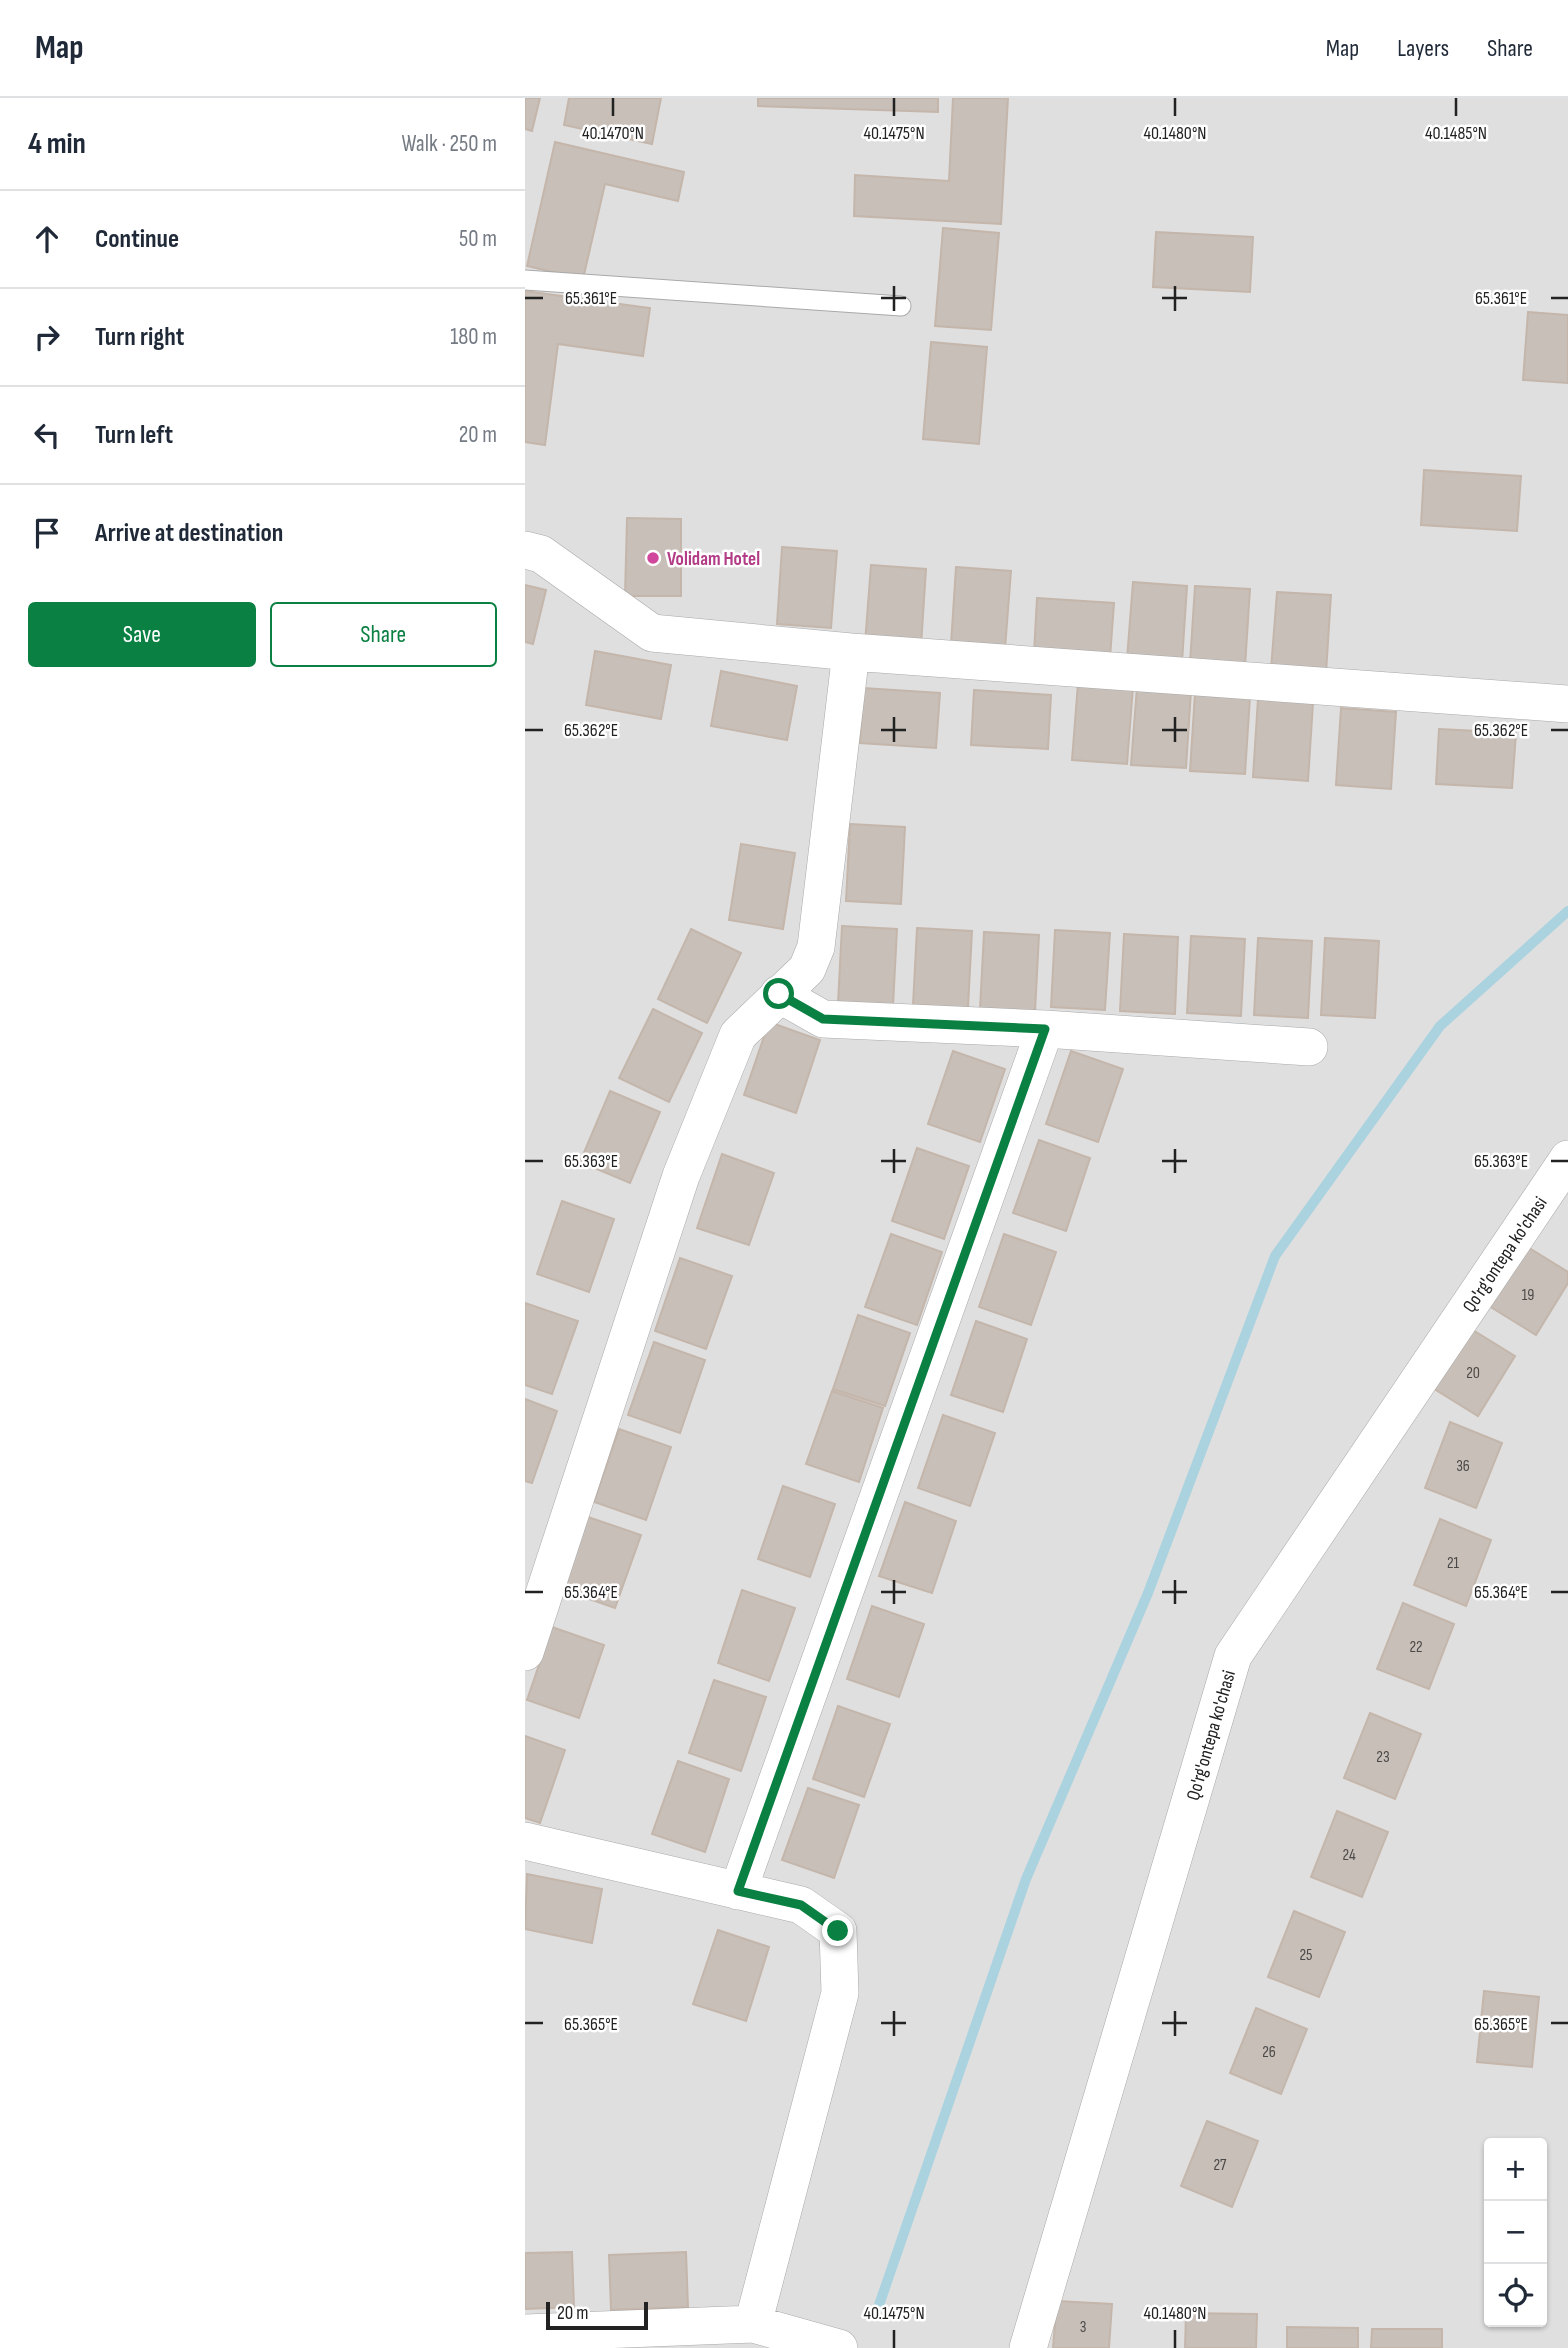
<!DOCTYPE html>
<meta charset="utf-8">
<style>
body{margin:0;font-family:"Sofia Sans Condensed",sans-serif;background:#f6f6f7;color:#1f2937}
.controls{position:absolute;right:21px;bottom:21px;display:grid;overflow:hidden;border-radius:7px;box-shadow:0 2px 5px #0004}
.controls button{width:63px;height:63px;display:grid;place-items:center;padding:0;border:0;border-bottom:2px solid #e0e1e3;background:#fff;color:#1f2937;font:35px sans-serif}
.scale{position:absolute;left:21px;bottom:18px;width:102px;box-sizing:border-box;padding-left:7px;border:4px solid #222;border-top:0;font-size:19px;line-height:24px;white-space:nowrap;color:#222;-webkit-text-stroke:5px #fff;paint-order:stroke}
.stop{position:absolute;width:21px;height:21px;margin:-16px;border:5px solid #0b8043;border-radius:50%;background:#fff}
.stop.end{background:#0b8043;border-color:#fff;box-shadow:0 2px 7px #0008}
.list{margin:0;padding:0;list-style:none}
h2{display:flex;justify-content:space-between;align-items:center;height:91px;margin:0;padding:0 28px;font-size:30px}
h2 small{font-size:23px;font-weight:400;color:#747a83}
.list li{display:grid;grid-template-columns:46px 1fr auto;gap:21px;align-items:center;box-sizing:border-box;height:98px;padding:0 28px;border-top:2px solid #e0e1e3}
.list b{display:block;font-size:26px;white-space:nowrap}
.list em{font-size:23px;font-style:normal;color:#747a83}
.actions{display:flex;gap:14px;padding:21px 28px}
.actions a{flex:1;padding:16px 0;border:2px solid #0b8043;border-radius:7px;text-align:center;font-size:24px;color:#0b8043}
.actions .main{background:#0b8043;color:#fff}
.icon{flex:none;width:38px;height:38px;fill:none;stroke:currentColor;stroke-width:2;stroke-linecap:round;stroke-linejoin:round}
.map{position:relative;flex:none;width:1043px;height:2250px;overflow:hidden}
header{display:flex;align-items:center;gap:42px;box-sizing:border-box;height:98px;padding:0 35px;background:#fff;border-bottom:2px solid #e0e1e3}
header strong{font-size:33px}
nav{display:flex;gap:38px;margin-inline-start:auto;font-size:24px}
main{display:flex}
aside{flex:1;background:#fff}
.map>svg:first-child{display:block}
.residential{fill:#e0dfdf;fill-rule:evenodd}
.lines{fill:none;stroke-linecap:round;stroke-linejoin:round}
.stream{stroke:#aad3df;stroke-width:10}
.building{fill:#c7bfb8;stroke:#c4b6ab;stroke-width:2}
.service-casing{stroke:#a9a9a9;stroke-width:21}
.minor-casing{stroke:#a9a9a9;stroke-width:38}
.service{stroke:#fff;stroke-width:19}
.minor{stroke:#fff;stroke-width:37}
.route{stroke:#0b8043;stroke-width:9}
.ticks{fill:none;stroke:#222;stroke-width:2.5}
.hotel-dot{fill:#d1479c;stroke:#fff;stroke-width:2.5}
.labels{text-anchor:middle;stroke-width:5;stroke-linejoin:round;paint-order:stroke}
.number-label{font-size:16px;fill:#4b4948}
.hotel-label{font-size:19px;font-weight:bold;fill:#b23c85;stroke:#fff;text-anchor:start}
.street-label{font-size:19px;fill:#222;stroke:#fff}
.ticks-label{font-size:18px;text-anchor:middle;fill:#222;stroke:#fff;stroke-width:5;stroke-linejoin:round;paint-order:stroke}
</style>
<header>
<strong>Map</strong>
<nav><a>Map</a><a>Layers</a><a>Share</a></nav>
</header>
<main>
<aside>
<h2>4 min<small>Walk · 250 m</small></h2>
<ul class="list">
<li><svg class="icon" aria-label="ahead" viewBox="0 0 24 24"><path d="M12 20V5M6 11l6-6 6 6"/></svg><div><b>Continue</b></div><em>50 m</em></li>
<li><svg class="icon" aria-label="right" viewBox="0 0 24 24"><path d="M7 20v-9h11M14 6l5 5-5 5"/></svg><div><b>Turn right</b></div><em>180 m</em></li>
<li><svg class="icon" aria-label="left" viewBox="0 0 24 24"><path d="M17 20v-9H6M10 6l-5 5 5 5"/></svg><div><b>Turn left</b></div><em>20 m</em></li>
<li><svg class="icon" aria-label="arrive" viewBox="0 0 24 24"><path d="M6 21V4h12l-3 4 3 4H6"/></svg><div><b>Arrive at destination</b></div></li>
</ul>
<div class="actions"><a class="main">Save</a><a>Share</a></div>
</aside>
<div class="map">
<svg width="1043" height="2250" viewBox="0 0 1043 2250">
<rect width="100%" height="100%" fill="#f2efe9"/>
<path class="residential" d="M 0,0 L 1043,0 L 1043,2250 L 0,2250 ZM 964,2045 L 1017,2045 L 1017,2224 L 964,2224 Z"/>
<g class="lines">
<path class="stream" d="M 353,2210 L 501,1781 L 623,1495 L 750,1158 L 915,928 L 1043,813"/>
</g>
<path class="building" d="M 0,0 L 15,0 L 7,33 L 0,31 Z
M 44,0 L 136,0 L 127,46 L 39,27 Z
M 233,0 L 413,0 L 413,14 L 233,8 Z
M 428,0 L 483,0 L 476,126 L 329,118 L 330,77 L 424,83 Z
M 30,44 L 159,74 L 153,103 L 80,86 L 58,181 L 2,168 Z
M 418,130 L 474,135 L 466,232 L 410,228 Z
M 631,134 L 728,139 L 725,194 L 628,189 Z
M 0,193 L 125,210 L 118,258 L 33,246 L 20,347 L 0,344 Z
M 1003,214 L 1043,217 L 1043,285 L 998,282 Z
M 406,244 L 462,249 L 454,346 L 398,341 Z
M 899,372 L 996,378 L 992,433 L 896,427 Z
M 102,420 L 156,421 L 156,498 L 100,498 Z
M 257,449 L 312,453 L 306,530 L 252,526 Z
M 346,467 L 401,471 L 396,548 L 340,545 Z
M 431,469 L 486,473 L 480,551 L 426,546 Z
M 608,484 L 662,488 L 657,564 L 602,561 Z
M 0,487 L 21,492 L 8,546 L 0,544 Z
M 670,488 L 725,491 L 720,569 L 665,565 Z
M 752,494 L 806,497 L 801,575 L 746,571 Z
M 512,500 L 589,505 L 585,560 L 509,555 Z
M 70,553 L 146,567 L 136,621 L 61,607 Z
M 196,573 L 272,588 L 262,642 L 186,628 Z
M 553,585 L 608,589 L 602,666 L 547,662 Z
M 612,589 L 666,593 L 661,670 L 606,667 Z
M 338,590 L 415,595 L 411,650 L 335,645 Z
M 449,592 L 526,597 L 523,651 L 446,647 Z
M 670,595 L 725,599 L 720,676 L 665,673 Z
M 733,601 L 788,605 L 783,683 L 728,679 Z
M 816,610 L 871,614 L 866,691 L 811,687 Z
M 914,631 L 991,635 L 987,690 L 911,686 Z
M 325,726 L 380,729 L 376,806 L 321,803 Z
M 216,746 L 270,755 L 258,831 L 204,822 Z
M 317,828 L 372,831 L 368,908 L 313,905 Z
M 392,830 L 447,833 L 443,910 L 388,907 Z
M 166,831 L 216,855 L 182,925 L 133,901 Z
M 530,832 L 585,835 L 580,912 L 526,909 Z
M 459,834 L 514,837 L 510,914 L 455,911 Z
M 599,836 L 653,839 L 650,916 L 595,913 Z
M 666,838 L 720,841 L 716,918 L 662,915 Z
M 733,840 L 787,843 L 783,920 L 729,917 Z
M 800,840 L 854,843 L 850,920 L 796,917 Z
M 128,911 L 177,935 L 144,1004 L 94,980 Z
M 244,924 L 295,942 L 271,1015 L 219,997 Z
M 428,953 L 480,971 L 455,1044 L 403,1026 Z
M 546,953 L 598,971 L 573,1044 L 521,1026 Z
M 85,993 L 135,1014 L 105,1085 L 55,1064 Z
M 514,1042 L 565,1060 L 541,1133 L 488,1115 Z
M 392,1050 L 444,1068 L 419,1141 L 367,1123 Z
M 197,1056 L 249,1075 L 224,1147 L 172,1130 Z
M 37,1103 L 89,1121 L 64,1194 L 12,1176 Z
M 366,1136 L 417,1154 L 392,1227 L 340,1209 Z
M 479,1136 L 531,1154 L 506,1227 L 454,1209 Z
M 1001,1148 L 1043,1174 L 1043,1185 L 1011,1237 L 964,1208 Z
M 155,1160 L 207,1178 L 181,1251 L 130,1233 Z
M 0,1205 L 53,1223 L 27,1296 L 0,1287 Z
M 333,1217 L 385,1235 L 360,1308 L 308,1291 Z
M 451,1223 L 502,1241 L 478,1314 L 426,1297 Z
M 943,1229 L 990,1258 L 953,1318 L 906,1289 Z
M 129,1244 L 180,1262 L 155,1335 L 103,1317 Z
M 307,1293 L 358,1310 L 334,1384 L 281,1366 Z
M 0,1301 L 32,1313 L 7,1385 L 0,1383 Z
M 418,1317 L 470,1335 L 445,1408 L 393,1390 Z
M 925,1324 L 977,1345 L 951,1410 L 900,1390 Z
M 94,1331 L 146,1349 L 121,1422 L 69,1404 Z
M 258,1388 L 310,1406 L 285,1479 L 233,1461 Z
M 380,1404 L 431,1423 L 407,1495 L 354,1478 Z
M 63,1419 L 116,1437 L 90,1510 L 38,1492 Z
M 915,1421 L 966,1442 L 941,1508 L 889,1487 Z
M 217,1492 L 270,1510 L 244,1583 L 193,1565 Z
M 878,1505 L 929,1526 L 904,1591 L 852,1571 Z
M 347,1508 L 399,1526 L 374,1599 L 322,1581 Z
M 27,1529 L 79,1547 L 54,1620 L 2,1602 Z
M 189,1582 L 241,1599 L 216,1673 L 164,1655 Z
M 313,1608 L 365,1626 L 339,1699 L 288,1681 Z
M 845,1615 L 896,1636 L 870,1701 L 819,1680 Z
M 0,1638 L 40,1652 L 15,1725 L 0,1720 Z
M 153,1663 L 204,1681 L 180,1754 L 127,1736 Z
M 283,1690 L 334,1707 L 309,1780 L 257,1762 Z
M 812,1713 L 863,1734 L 837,1799 L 786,1779 Z
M 2,1776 L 77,1791 L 67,1845 L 0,1831 Z
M 769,1813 L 820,1834 L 794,1899 L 743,1879 Z
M 193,1832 L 244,1849 L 221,1923 L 168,1906 Z
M 959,1893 L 1014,1899 L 1007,1969 L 952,1964 Z
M 731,1910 L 782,1931 L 756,1996 L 705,1975 Z
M 682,2023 L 733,2043 L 707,2109 L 656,2088 Z
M 47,2154 L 49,2209 L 0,2211 L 0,2155 Z
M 161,2154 L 163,2209 L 86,2212 L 84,2157 Z
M 532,2203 L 587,2206 L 584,2250 L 528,2250 Z
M 661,2215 L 732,2216 L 731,2250 L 660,2250 Z
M 762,2229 L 833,2230 L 833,2250 L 762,2250 Z
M 847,2231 L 917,2231 L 917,2250 L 846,2250 Z"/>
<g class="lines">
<defs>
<path id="service" d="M 0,182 L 376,208"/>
<path id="minor" d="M 0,452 L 16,456 L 127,535 L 326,554 L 1043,606
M 254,896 L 298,921 L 520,931 L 784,949
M 0,1554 L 156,1078 L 213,937 L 282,871 L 291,849 L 326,554
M 0,1743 L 276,1807 L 313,1833 L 315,1895 L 228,2226
M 213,1793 L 520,931
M 0,2235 L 228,2226 L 314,2250
M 503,2250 L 708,1558 L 1043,1061"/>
</defs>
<use href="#service" class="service-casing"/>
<use href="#minor" class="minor-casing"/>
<use href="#service" class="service"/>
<use href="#minor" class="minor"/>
</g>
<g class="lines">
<path class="route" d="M 254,896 L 298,921 L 520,931 L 213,1793 L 276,1807 L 313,1833"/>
</g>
<path class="ticks" d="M 88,0 L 88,18M 369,0 L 369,18M 650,0 L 650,18M 931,0 L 931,18M 369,188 L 369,213M 650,188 L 650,213M 0,200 L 18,200M 356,200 L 381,200M 637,200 L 662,200M 1026,200 L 1043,200M 369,619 L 369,644M 650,619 L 650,644M 0,632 L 18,632M 356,632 L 381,632M 637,632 L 662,632M 1026,632 L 1043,632M 369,1051 L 369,1075M 650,1051 L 650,1075M 0,1063 L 18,1063M 356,1063 L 381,1063M 637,1063 L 662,1063M 1026,1063 L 1043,1063M 369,1482 L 369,1506M 650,1482 L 650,1506M 0,1494 L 18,1494M 356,1494 L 381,1494M 637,1494 L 662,1494M 1026,1494 L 1043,1494M 369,1913 L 369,1938M 650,1913 L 650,1938M 0,1925 L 18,1925M 356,1925 L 381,1925M 637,1925 L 662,1925M 1026,1925 L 1043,1925M 369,2232 L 369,2250M 650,2232 L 650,2250"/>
<circle class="hotel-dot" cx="128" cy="460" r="7"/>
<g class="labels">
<g class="number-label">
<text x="1003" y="1202">19</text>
<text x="948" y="1280">20</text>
<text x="938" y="1373">36</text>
<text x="928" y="1470">21</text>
<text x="891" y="1554">22</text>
<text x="858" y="1664">23</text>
<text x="824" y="1762">24</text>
<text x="781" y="1862">25</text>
<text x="744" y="1959">26</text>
<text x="695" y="2072">27</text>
<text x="558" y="2234">3</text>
</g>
<g class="hotel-label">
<text x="142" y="467">Volidam Hotel</text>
</g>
<g class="street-label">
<text transform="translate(979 1156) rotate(-56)" y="7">Qo'rg'ontepa ko'chasi</text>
<text transform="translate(685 1637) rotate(-74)" y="7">Qo'rg'ontepa ko'chasi</text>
</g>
</g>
<g class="ticks-label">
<text x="88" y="41">40.1470°N</text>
<text x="369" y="41">40.1475°N</text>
<text x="650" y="41">40.1480°N</text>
<text x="931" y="41">40.1485°N</text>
<text x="66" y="206">65.361°E</text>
<text x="976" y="206">65.361°E</text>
<text x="66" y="638">65.362°E</text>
<text x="976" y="638">65.362°E</text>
<text x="976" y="1069">65.363°E</text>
<text x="66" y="1069">65.363°E</text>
<text x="976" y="1500">65.364°E</text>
<text x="66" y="1500">65.364°E</text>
<text x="976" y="1932">65.365°E</text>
<text x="66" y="1932">65.365°E</text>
<text x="369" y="2221">40.1475°N</text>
<text x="650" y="2221">40.1480°N</text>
</g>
</svg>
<div class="controls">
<button>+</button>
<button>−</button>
<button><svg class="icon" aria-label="locate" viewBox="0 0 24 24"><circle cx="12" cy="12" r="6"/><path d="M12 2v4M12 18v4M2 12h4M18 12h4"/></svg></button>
</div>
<div class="scale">20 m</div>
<div class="stop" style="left:254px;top:896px"></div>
<div class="stop end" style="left:313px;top:1833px"></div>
</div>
</main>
